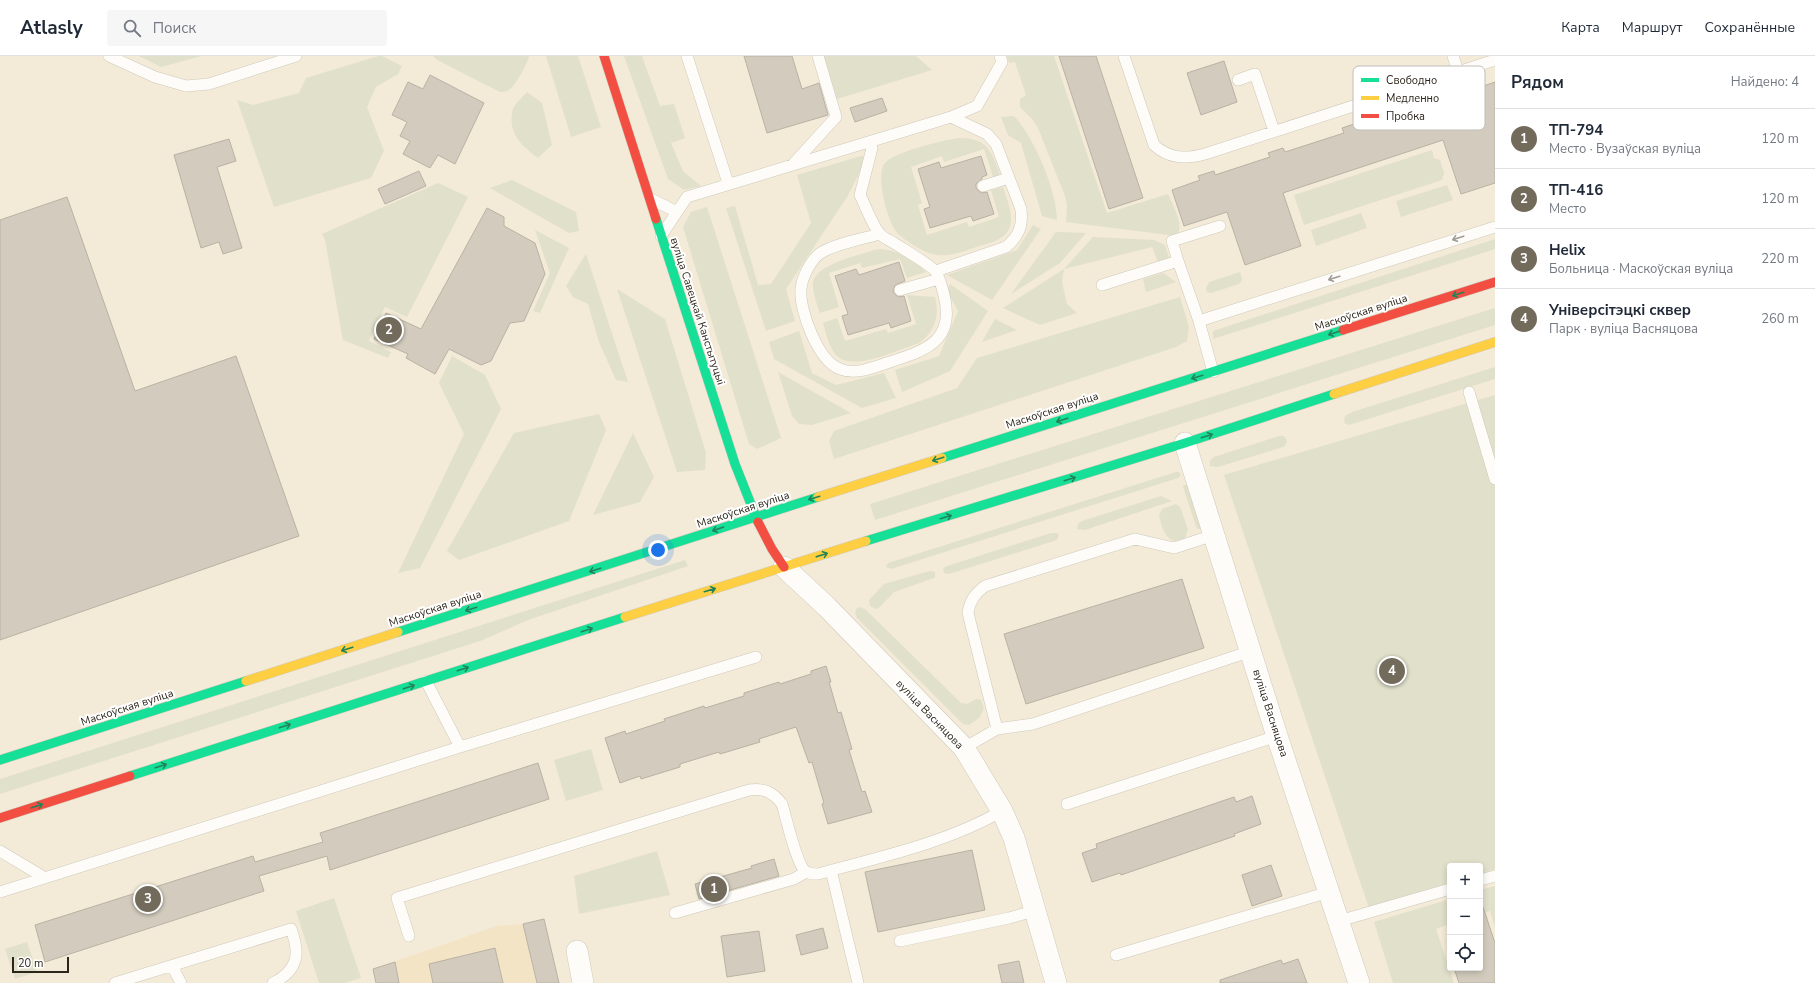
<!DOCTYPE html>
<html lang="ru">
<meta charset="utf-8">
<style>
body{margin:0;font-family:"Nunito Sans",sans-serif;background:#f6f6f7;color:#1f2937}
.controls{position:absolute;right:12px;bottom:12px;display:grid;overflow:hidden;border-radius:4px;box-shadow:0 2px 6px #0003}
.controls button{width:36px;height:36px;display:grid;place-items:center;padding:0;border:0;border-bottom:1px solid #e0e1e3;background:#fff;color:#1f2937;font:20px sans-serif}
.scale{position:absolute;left:12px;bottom:10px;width:57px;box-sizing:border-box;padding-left:4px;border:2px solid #2c261a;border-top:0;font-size:11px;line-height:14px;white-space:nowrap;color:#2c261a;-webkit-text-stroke:3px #fff;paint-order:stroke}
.you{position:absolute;left:658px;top:494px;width:14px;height:14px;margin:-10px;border:3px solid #fff;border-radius:50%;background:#1a73e8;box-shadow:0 0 0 6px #1a73e833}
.badge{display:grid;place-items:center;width:26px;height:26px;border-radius:50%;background:#726b5c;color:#fff;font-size:13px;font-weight:700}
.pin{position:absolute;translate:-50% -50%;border:2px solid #fff;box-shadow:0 1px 4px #0006}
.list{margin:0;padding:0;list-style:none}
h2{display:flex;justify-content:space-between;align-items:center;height:52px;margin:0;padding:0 16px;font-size:17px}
h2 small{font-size:13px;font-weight:400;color:#747a83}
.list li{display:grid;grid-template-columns:26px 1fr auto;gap:12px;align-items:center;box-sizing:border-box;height:60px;padding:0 16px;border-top:1px solid #e0e1e3}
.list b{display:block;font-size:15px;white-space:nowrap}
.list p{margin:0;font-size:13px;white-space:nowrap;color:#747a83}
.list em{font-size:13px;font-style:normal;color:#747a83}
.icon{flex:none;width:22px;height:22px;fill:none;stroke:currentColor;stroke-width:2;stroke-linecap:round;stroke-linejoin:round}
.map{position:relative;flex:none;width:1495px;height:927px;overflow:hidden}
header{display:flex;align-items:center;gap:24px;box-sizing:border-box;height:56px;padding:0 20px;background:#fff;border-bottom:1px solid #e0e1e3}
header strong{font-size:19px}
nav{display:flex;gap:22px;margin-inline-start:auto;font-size:14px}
.search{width:280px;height:36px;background:#f6f6f7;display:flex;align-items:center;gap:10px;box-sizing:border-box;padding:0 14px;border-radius:4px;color:#747a83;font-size:15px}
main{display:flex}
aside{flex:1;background:#fff}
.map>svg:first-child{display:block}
.built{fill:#f4e4c6}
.green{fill:#e1e0cb}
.building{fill:#d3ccbe;stroke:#b9b2a4}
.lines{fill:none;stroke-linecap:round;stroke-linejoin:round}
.lane-casing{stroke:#cfc9ba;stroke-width:12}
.street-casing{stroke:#cfc9ba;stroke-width:22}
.fast-casing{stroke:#cfc9ba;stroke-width:10}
.slow-casing{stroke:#cfc9ba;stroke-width:10}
.jam-casing{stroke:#cfc9ba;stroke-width:10}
.lane{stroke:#fdfcf9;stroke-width:11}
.street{stroke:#fdfcf9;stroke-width:21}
.fast{stroke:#16e098;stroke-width:9}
.slow{stroke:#ffcf43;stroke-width:9}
.jam{stroke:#f24e42;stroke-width:9}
.oneway{stroke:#9f9c95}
.oneway2{stroke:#218359}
.labels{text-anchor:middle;stroke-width:4;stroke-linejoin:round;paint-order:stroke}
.street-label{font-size:11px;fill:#2c261a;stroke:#fff}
.key{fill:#fff;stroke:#c0beba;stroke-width:1}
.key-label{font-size:11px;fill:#2c261a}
</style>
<header>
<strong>Atlasly</strong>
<div class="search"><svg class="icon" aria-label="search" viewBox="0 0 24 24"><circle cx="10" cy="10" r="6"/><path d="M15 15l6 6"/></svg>Поиск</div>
<nav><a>Карта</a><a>Маршрут</a><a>Сохранённые</a></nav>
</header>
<main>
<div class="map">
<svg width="1495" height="927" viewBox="0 0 1495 927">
<rect width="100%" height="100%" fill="#f3ead7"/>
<path class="built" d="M 544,863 L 559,927 L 376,927 L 373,913 L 497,870 L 523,868 Z"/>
<path class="green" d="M 139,0 L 202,0 L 161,11 Z
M 378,0 L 382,0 L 402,10 L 398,18 L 376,31 L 367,51 L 384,95 L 371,122 L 274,151 L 237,44 L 253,49 L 299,37 L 306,22 Z
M 433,0 L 529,0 C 528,7 515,30 509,34 C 506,36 503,36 500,36 L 437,4 Z
M 546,0 L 578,0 L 601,71 L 571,81 Z
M 624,0 L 642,0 L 660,50 L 674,48 L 685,82 L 671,87 L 683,115 L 701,130 L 684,134 L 668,123 Z
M 823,0 L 916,0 L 932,14 L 837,43 Z
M 1007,0 L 1054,0 L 1107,157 L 1168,138 C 1172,148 1186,171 1176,180 L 1066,166 L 1067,149 L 1065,140 L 1038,72 L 1032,63 L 1020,51 L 1020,43 L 1026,39 L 1015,6 L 1009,7 Z
M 527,36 L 542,47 L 552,89 L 538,102 C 521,89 507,77 513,53 C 515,47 523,41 527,36 Z
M 1014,60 C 1034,81 1057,135 1057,164 L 1042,160 L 1021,87 L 1008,79 L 1001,61 Z
M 959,82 C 987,82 991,94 1000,118 L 993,121 L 984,93 L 944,106 L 942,100 L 911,111 L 922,147 L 918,149 L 927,179 L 967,166 L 969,171 L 999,161 L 991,134 L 1003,131 C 1013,160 1020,180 983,189 C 968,193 949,203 933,198 C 923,196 900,182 895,174 C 887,162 875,119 885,107 C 894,96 943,84 959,82 Z
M 1432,94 L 1434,102 L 1440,104 L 1444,117 L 1442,124 L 1304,169 L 1294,139 Z
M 861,100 L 865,101 L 864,108 L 847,141 L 786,233 L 795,265 L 766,275 L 726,152 L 735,150 L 758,229 L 771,228 L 811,167 L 797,119 Z
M 512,124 L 576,156 L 579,175 L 569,177 L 490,132 Z
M 438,127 L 468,141 L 407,261 L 385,251 L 369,285 L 391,296 L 388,302 L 343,284 L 325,184 L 322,178 Z
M 1447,129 L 1453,144 L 1401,161 L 1396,145 Z
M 707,151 L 781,382 L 757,393 L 749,388 L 683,171 L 691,156 Z
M 1361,157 L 1367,172 L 1316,190 L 1311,174 Z
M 1033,169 L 1041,173 L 992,244 L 947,219 L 1017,194 Z
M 535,174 L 569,192 L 540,257 L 533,255 L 550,217 Z
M 1056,176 L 1086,177 L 1060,207 L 1011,238 Z
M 1093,181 L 1154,184 L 1165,189 L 1169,202 L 1158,206 L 1152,191 L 1064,213 L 1062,226 L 1067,248 L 1077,257 L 1040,269 L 1003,252 L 1064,213 Z
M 1495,183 L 1495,193 L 1213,283 L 1213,275 Z
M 881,193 C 899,195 914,204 926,216 L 907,222 L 900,203 L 862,212 L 860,207 L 829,217 L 839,251 L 820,257 C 817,248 812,236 813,227 C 815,208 858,200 874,194 Z
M 586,198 L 628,326 L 616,324 L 599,286 L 588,248 L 573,241 L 566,230 Z
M 1240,216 L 1242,224 L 1239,228 L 1211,237 L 1207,236 L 1206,232 L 1209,226 Z
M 1163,217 L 1176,226 L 1146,236 L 1143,223 Z
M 950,228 L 988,255 L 950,315 L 902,336 L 895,314 L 939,300 L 958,255 L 947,235 Z
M 617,233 L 665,263 L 706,397 L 705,414 L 677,416 Z
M 907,239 L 935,241 C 940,259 935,276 919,287 C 900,293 854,316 837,300 C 829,293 826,277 823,267 L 837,262 L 845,285 L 886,273 L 888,277 L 916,268 Z
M 1180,241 L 1189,271 L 1187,285 L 1176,291 L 834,403 L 829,385 L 834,375 L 957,332 L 977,302 Z
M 1495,252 L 1495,269 L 875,464 L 870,448 Z
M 995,263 L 1017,274 L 982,286 Z
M 799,275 L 812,317 L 836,329 L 884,317 L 896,342 L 862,352 L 774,303 L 769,286 Z
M 452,300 L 485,319 L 501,353 L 420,512 L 398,517 L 464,378 L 439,327 Z
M 1495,311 L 1495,323 L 1349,369 L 1344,367 L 1345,360 L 1352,356 Z
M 778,316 L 851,357 L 812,369 L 799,368 L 792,360 Z
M 1495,339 L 1495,813 L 1480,818 L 1480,810 L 1450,810 L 1450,827 L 1369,852 L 1224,419 Z
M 599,358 L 606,374 L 569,465 L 459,504 L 447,495 L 514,377 Z
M 633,377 L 654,421 L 640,446 L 593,459 Z
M 1279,380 L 1284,380 L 1287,385 L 1285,390 L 1283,391 L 1218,411 L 1210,410 L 1210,405 L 1214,401 Z
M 1176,416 L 1179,416 L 1181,419 L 1178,422 L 891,513 L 886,511 L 888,507 Z
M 1184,429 L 1188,429 L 1201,471 L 1199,473 L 1197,473 L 1183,431 Z
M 1161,440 L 1172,445 L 1085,474 L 1077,473 L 1078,468 L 1082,465 Z
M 1176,448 L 1180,451 L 1188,473 L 1185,482 C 1168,492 1162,473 1159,460 L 1162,453 Z
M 1051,477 L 1057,477 L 1059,479 L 1057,484 L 949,518 L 944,517 L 943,512 L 947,510 Z
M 685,504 L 688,510 L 528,564 L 480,585 L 0,738 L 0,723 Z
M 930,515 L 935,516 L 935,521 L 934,522 L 894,536 L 879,552 L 876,553 L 870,550 L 869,544 L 884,528 Z
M 858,551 L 865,553 L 961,647 L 967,648 L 976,643 L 981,644 L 984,653 L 979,662 L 969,669 L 963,668 L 857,562 L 855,556 Z
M 591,693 L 603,734 L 566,745 L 554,704 Z
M 657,795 L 670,839 L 579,858 L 574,820 Z
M 1495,830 L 1495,871 L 1490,855 L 1480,858 L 1480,834 Z
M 334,842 L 361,922 L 344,927 L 319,927 L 296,855 Z
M 1450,843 L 1450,868 L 1436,873 L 1454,927 L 1393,927 L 1374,866 Z
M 27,886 L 37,916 L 15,923 L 5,893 Z"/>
<path class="building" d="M 744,0 L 792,0 L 802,33 L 819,27 L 828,59 L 767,77 Z
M 1059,0 L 1096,0 L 1143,142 L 1109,153 Z
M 1224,5 L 1237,46 L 1201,59 L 1187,17 Z
M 430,19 L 484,47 L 455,108 L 438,99 L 430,112 L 403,98 L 410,85 L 400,80 L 407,66 L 392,59 L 408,26 L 423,33 Z
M 1495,26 L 1495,127 L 1461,138 L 1443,84 L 1283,137 L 1301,190 L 1245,209 L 1227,156 L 1184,170 L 1172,134 L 1200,124 L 1198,120 L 1214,115 L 1215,119 L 1270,101 L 1268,97 L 1283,92 L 1285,96 L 1344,77 L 1342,72 L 1357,67 L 1359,72 L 1416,53 L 1415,49 L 1430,44 L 1431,48 Z
M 882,42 L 887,55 L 855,66 L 850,52 Z
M 229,83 L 236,105 L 217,111 L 242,192 L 223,198 L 219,186 L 201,192 L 174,99 Z
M 981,100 L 987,119 L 982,121 L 982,123 L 976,128 L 976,132 L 981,137 L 987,136 L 994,158 L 973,165 L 971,160 L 930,172 L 924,153 L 930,151 L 918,113 L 939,106 L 941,112 Z
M 419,115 L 426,130 L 385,148 L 378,133 Z
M 67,141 L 135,335 L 236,300 L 299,480 L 0,584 L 0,164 Z
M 487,152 L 504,161 L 504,170 L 535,187 L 545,218 L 524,265 L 510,267 L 491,305 L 481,309 L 449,293 L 435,318 L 406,302 L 408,298 L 374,283 L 386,257 L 421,273 Z
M 899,206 L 905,225 L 895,229 L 893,236 L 898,241 L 904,240 L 911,265 L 891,272 L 889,267 L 848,279 L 842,260 L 848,258 L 835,220 L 856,213 L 859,219 Z
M 1182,523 L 1204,592 L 1026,648 L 1004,578 Z
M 826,610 L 831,626 L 829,626 L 838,657 L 841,656 L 852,693 L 849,694 L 862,736 L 865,735 L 872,756 L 828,768 L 822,748 L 824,747 L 812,706 L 809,707 L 796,671 L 759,683 L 760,686 L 720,698 L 719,696 L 680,708 L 680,711 L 641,723 L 640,720 L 620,727 L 605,682 L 625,675 L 626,678 L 665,665 L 664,663 L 704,650 L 705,652 L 744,640 L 744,637 L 779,626 L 780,628 L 811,618 L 811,615 Z
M 538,707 L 549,743 L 330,814 L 327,800 L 259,820 L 264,835 L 45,906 L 35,869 L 253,800 L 255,806 L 323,786 L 320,777 Z
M 1252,740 L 1261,768 L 1234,778 L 1235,780 L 1121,819 L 1120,817 L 1092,826 L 1082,797 L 1097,792 L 1096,788 L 1234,741 L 1236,746 Z
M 972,794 L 985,854 L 878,876 L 865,816 Z
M 774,803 L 779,820 L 699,843 L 695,828 L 752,812 L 751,810 Z
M 1271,809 L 1282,840 L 1252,850 L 1242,819 Z
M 1480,851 L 1483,851 L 1495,887 L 1495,927 L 1459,927 L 1454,912 L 1480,912 Z
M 544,863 L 559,927 L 537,927 L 523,868 Z
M 823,872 L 828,892 L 801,899 L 796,879 Z
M 759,875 L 765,915 L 727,921 L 721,880 Z
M 495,892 L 503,927 L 433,927 L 429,908 Z
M 1298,903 L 1307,927 L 1220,927 L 1220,924 L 1281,904 L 1283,908 Z
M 1019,905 L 1024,927 L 1002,927 L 998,909 Z
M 395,906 L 399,927 L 376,927 L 373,913 Z"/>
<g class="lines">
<defs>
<path id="lane" d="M 109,0 L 155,21 L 186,30 L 209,28 L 296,0
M 687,0 L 728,127
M 1124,0 L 1154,89 C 1169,103 1186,103 1205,98 L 1495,4
M 1453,0 L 1458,16
M 1238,24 L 1255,18 L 1274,75
M 869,86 L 872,92 L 860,139 C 866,151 871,166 879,177 C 882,181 889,184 894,187 C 901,192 933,210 936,216 C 940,222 942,232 944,239 C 956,287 923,295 887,307 C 872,312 855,319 840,313 C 818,305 799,254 801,233 C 802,221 810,206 819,198 C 833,188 862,183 880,178
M 794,107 L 836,61 L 818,0
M 983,130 L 1009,122
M 651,143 L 677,156
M 661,180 L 687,141 L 951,61 L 977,50 L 1002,6 L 1000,0
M 1178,205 L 1172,185 L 1220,170
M 936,215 L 1006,191 C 1019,180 1023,170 1021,153 L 996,88 L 987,78 L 951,61
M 1102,229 L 1178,205 L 1199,265 L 1213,316
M 900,234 L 939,223
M 1199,265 L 1495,171
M 1469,336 L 1495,423
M 426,625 L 460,691 L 756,601
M 997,673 L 1033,668 L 1251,595
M 964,692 L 997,673 L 968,557 C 970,544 975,538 985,530 L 1135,483 L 1174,492 L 1214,479
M 1067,748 L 1277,680
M 0,795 L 45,822
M 831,814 L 858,927
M 1480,824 L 1495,820
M 0,836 L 460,691
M 675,857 L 794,823 L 806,816
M 1339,865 L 1450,833
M 409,880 L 397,842 L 749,734 C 764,732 773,736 782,748 C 786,761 797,810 806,816 C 810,818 814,818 818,818 C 880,801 946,787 1002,755
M 900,885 L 1009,862 L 1034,855
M 1116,899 L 1329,836
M 172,910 L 181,927
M 115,927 L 291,873 C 300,897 299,914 273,927"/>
<path id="street" d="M 1185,387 L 1277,680 L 1359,927
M 784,511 L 827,551 L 964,692 L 1002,755 L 1014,782 L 1056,927
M 577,895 L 583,927"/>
<path id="fast" d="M 656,163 L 735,408 L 758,466
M 942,402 L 1343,274
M 866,485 L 1185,387 L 1334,338
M 398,576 L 818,441
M 0,704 L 246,625
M 130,720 L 625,561"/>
<path id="slow" d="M 1334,338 L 1495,286
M 818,441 L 942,402
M 625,561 L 866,485
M 246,625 L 398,576"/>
<path id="jam" d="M 604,0 L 656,163
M 1343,274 L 1495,226
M 758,466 L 772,493 L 784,511
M 0,762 L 130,720"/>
</defs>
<use href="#lane" class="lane-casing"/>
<use href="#street" class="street-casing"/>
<use href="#fast" class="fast-casing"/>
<use href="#slow" class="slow-casing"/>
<use href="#jam" class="jam-casing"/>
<use href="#lane" class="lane"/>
<use href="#street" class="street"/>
<use href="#fast" class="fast"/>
<use href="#slow" class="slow"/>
<use href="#jam" class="jam"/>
</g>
<defs><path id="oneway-shaft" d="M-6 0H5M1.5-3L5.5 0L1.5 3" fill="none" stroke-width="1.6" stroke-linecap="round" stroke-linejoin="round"/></defs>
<g class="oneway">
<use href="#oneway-shaft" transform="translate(1458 182) rotate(162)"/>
<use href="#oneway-shaft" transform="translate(1334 222) rotate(162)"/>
</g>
<g class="oneway2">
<use href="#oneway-shaft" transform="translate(1458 238) rotate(162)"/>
<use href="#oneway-shaft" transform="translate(1334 277) rotate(162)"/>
<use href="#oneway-shaft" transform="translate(1197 321) rotate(163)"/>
<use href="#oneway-shaft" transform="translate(1062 364) rotate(162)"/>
<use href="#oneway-shaft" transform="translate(1207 380) rotate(-18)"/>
<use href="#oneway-shaft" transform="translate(938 403) rotate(162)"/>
<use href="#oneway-shaft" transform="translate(1070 423) rotate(-17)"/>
<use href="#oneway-shaft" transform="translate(814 442) rotate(163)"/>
<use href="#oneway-shaft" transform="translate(946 461) rotate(-17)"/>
<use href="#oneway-shaft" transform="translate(718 473) rotate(161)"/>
<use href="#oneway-shaft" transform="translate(822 499) rotate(-18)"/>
<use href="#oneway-shaft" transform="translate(595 514) rotate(162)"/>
<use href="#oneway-shaft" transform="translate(710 534) rotate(-16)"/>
<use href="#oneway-shaft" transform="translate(471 553) rotate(162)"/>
<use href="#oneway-shaft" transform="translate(587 574) rotate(-18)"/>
<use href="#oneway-shaft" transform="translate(347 593) rotate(162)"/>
<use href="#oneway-shaft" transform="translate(463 613) rotate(-18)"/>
<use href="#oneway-shaft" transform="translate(409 631) rotate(-18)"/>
<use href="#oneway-shaft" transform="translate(285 670) rotate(-18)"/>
<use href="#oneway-shaft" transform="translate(161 710) rotate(-18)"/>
<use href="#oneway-shaft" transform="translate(37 750) rotate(-18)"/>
</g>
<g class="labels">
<g class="street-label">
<text transform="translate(698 255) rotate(72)" y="4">вуліца Савецкай Канстытуцыі</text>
<text transform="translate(1361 256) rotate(-18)" y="4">Маскоўская вуліца</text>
<text transform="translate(1052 354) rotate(-18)" y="4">Маскоўская вуліца</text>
<text transform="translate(743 453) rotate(-18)" y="4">Маскоўская вуліца</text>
<text transform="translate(435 552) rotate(-18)" y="4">Маскоўская вуліца</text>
<text transform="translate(127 651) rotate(-18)" y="4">Маскоўская вуліца</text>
<text transform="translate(1271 657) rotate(72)" y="4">вуліца Васняцова</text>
<text transform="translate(930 658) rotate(46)" y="4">вуліца Васняцова</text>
</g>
</g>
<rect x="1353" y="10" width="132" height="64" rx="6" class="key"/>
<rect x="1361" y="22" width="18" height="4" fill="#16e098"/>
<rect x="1361" y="40" width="18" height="4" fill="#ffcf43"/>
<rect x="1361" y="58" width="18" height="4" fill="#f24e42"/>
<g class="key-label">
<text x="1386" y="28">Свободно</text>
<text x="1386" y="46">Медленно</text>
<text x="1386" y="64">Пробка</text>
</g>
</svg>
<div class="controls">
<button>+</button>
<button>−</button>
<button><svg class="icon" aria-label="locate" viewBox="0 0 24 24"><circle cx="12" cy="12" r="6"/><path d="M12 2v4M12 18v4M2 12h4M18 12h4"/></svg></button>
</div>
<div class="scale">20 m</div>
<div class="you"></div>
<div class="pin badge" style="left:714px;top:833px">1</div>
<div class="pin badge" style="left:389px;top:274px">2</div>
<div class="pin badge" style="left:148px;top:843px">3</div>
<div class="pin badge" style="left:1392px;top:615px">4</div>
</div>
<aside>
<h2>Рядом<small>Найдено: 4</small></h2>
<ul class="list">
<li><span class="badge">1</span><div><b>ТП-794</b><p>Место · Вузаўская вуліца</p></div><em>120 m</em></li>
<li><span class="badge">2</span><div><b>ТП-416</b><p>Место</p></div><em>120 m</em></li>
<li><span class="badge">3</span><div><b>Helix</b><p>Больница · Маскоўская вуліца</p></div><em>220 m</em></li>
<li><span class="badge">4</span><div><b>Універсітэцкі сквер</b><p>Парк · вуліца Васняцова</p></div><em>260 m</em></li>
</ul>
</aside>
</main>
